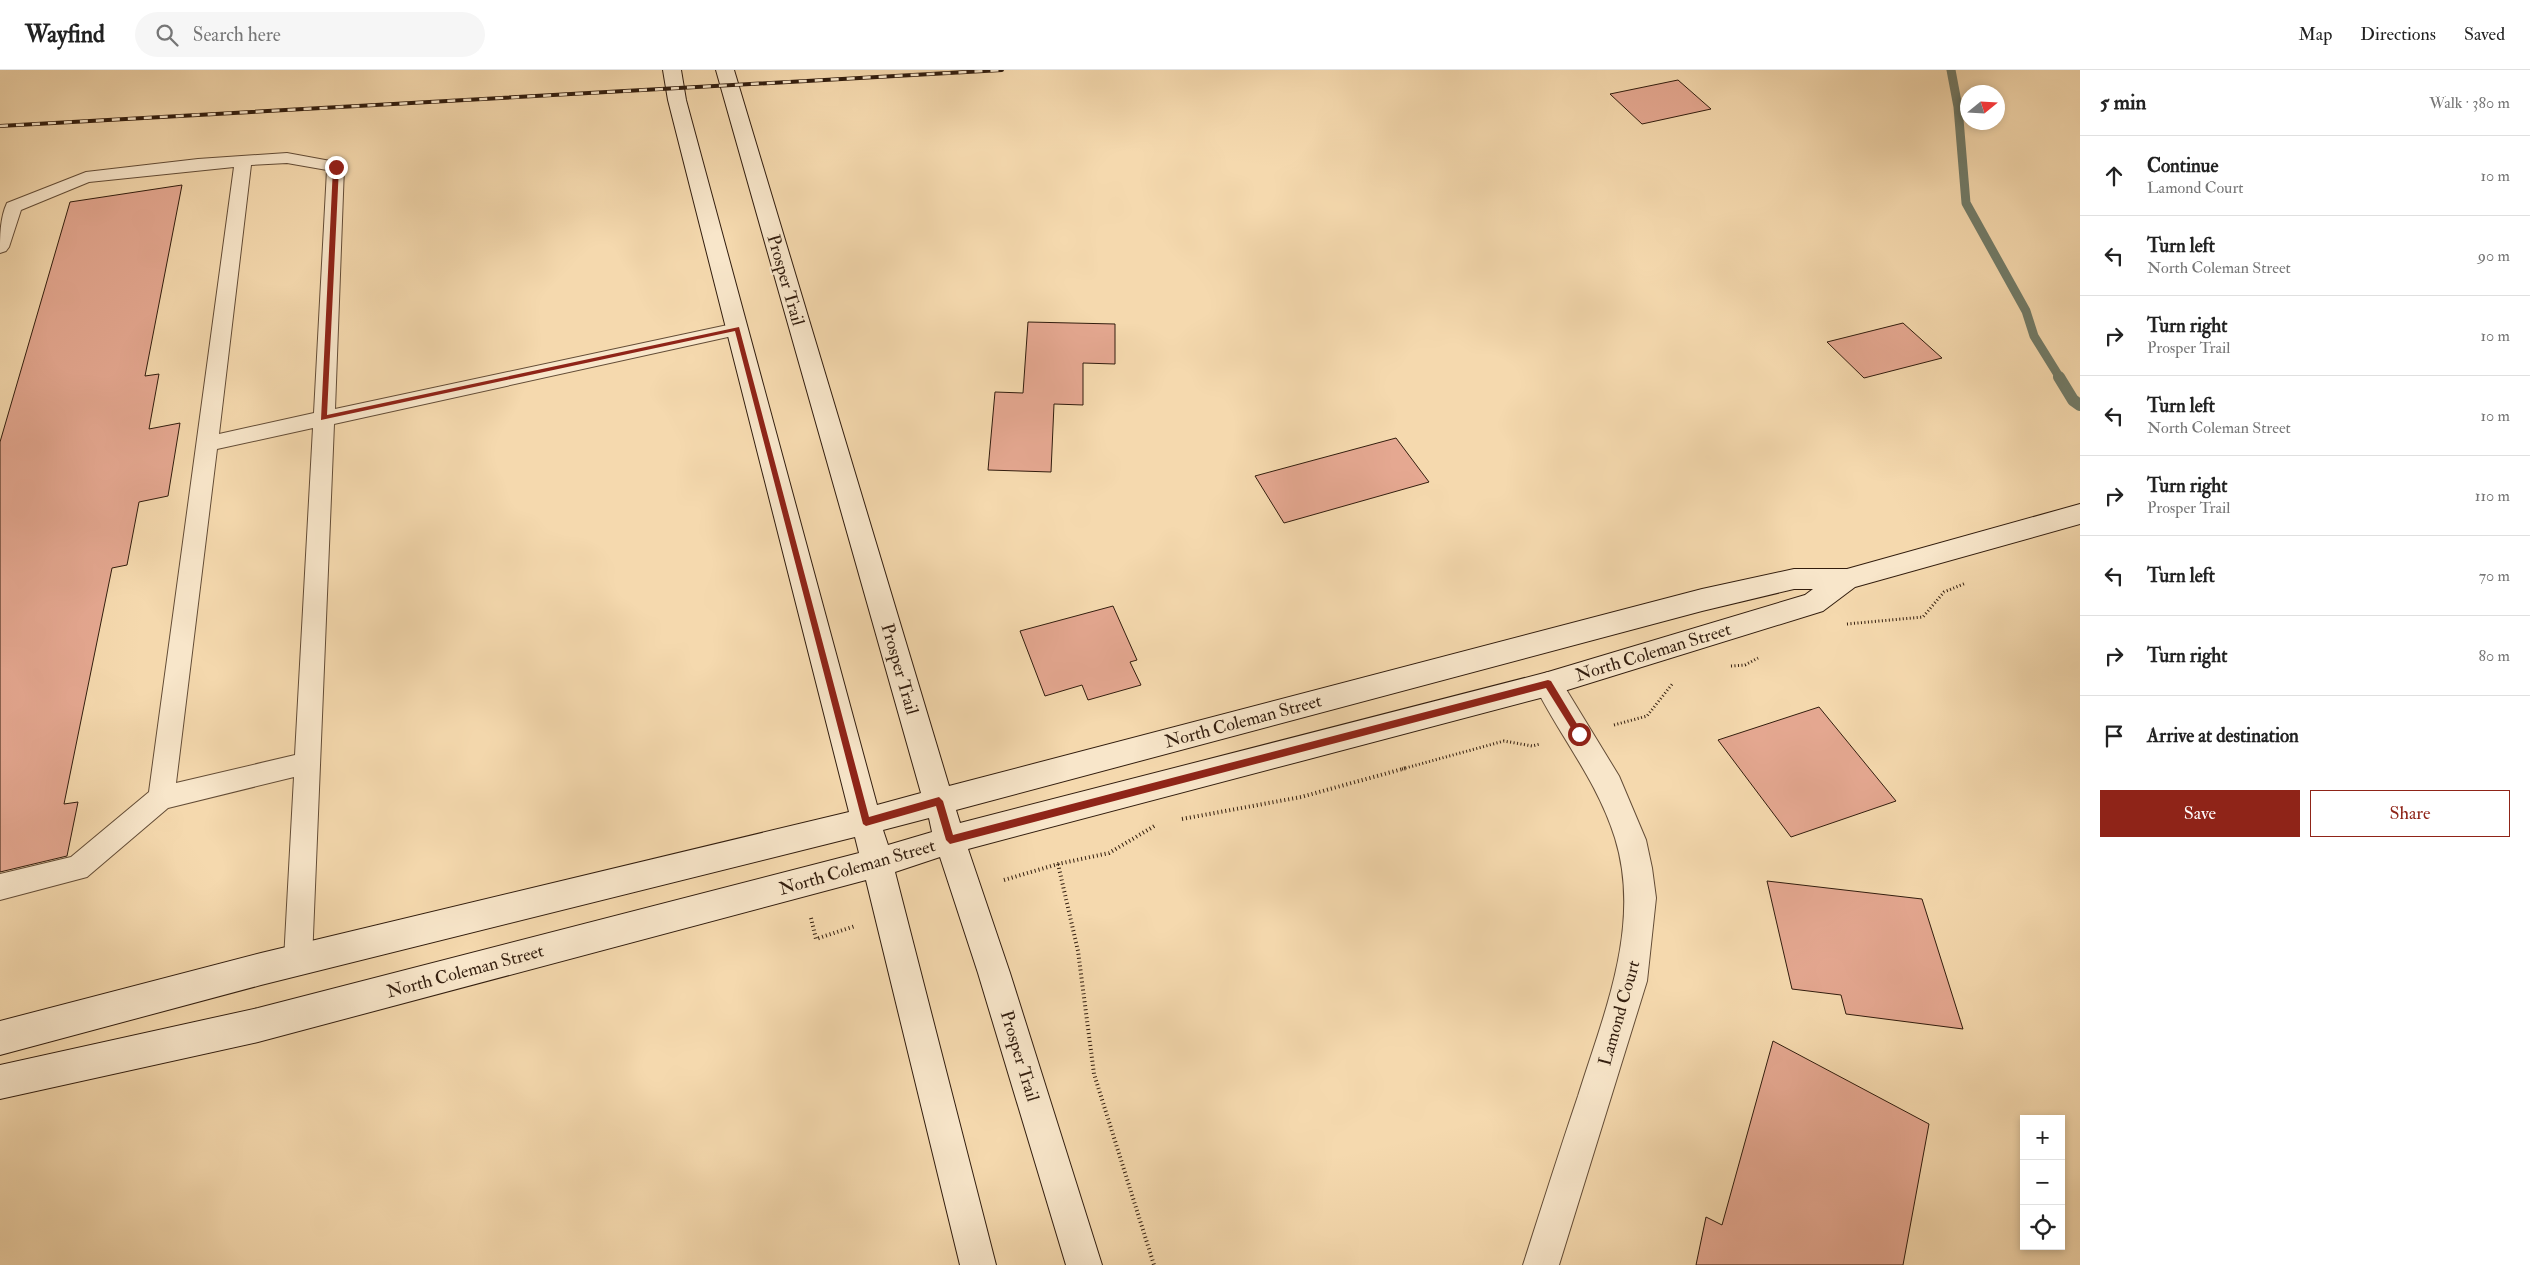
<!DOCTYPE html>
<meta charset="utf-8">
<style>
body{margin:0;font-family:"IM FELL Double Pica",serif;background:#f6f6f6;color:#222}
.controls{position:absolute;right:15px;bottom:15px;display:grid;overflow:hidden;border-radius:0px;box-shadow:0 2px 8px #0003}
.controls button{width:45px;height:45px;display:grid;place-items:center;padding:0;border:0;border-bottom:1px solid #e0e0e0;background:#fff;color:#222;font:25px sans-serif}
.compass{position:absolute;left:1960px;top:15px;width:45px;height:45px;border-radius:50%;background:#fff;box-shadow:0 2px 8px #0003;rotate:72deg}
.stop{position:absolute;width:15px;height:15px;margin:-11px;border:4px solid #8f2418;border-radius:50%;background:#fff}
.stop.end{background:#8f2418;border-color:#fff;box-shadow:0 1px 5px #0008}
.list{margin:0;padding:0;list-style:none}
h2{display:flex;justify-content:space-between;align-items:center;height:65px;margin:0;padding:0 20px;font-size:21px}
h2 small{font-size:16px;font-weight:400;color:#767676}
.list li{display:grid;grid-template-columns:32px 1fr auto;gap:15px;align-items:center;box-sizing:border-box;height:80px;padding:0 20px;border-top:1px solid #e0e0e0}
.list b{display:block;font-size:19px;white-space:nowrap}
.list p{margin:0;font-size:16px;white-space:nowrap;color:#767676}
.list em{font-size:16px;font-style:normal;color:#767676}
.actions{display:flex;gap:10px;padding:15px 20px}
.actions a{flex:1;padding:11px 0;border:1px solid #8f2418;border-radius:0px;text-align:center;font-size:18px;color:#8f2418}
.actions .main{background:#8f2418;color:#fff}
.icon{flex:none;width:28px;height:28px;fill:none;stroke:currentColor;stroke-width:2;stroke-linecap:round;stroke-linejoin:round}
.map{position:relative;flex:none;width:2080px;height:1195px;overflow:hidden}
header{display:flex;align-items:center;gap:30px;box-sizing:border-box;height:70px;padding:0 25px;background:#fff;border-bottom:1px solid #e0e0e0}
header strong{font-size:24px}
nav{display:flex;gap:28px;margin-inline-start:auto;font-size:18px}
.search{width:350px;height:45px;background:#f6f6f6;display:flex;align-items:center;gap:12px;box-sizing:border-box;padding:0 18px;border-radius:28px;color:#767676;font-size:19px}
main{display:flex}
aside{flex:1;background:#fff}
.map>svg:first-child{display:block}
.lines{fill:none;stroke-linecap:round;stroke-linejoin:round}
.stream-far1{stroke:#727c69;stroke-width:9}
.stream{stroke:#727c69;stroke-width:12}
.building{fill:#e5a891;stroke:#321d0e}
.lane-casing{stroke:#634c36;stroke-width:2}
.street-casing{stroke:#634c36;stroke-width:2}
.secondary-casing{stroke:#321d0e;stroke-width:2}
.path-far1{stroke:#321d0e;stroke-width:3;stroke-dasharray:1 2.5;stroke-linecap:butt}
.path{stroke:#321d0e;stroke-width:4;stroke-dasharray:1 3;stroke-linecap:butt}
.lane{fill:#f8e6ca;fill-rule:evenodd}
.street{fill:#f8e6ca;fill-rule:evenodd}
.secondary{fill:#f8e6ca;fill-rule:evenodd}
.rail-casing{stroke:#321d0e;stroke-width:4}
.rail{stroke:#f8e6ca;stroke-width:2.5;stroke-dasharray:8;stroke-linecap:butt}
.route{fill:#8f2418}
.labels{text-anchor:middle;stroke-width:4;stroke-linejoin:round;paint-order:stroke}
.street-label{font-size:18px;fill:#321d0e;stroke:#f8e6ca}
</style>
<header>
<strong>Wayfind</strong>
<div class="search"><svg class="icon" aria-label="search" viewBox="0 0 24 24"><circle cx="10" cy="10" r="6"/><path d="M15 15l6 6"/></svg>Search here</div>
<nav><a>Map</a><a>Directions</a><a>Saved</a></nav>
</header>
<main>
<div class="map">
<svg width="2080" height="1195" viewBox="0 0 2080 1195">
<rect width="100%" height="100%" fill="#f5d9ae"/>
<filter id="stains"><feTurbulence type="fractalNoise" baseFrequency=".004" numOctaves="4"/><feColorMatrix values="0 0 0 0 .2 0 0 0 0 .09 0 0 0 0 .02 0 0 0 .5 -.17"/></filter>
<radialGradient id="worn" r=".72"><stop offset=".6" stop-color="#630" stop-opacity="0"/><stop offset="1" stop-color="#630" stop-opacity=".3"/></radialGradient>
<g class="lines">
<path class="stream-far1" d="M 1951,0 L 1958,37 L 1966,133 L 2026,241 L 2034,266 L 2060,308"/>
<path class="stream" d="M 2059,307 L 2073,330 L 2080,335"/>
</g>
<path class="building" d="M 1678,10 L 1711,39 L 1642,54 L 1610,24 Z
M 182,115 L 145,306 L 159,304 L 149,359 L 180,353 L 168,426 L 139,432 L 127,495 L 112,498 L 64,734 L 78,732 L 67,786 L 0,802 L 0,372 L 70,132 Z
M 1028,252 L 1115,254 L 1115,294 L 1083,293 L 1083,335 L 1054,334 L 1051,402 L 988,400 L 995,322 L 1023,323 Z
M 1903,253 L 1942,288 L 1864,308 L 1827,272 Z
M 1396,368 L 1429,412 L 1284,453 L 1255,406 Z
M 1113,536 L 1137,590 L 1130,592 L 1141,615 L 1088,630 L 1082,615 L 1045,626 L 1020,561 Z
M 1819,637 L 1896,731 L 1791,767 L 1718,670 Z
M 1767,811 L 1922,829 L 1963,959 L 1846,944 L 1841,925 L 1792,919 Z
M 1773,971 L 1929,1054 L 1903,1195 L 1696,1195 L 1706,1147 L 1722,1155 Z"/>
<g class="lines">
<defs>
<path id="lane" d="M 287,83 L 336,92 L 342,93 L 344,97 L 335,339 L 737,253 L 744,254 L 747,259 L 744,264 L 737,265 L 334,354 L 312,890 L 308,900 L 298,904 L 288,900 L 284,890 L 294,707 L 168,738 L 87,807 L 0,830 L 0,804 L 71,787 L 149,722 L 234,97 L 89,112 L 21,140 L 9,177 L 6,181 L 0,183 C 0,166 0,148 7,133 L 86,102 L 198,89 ZM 287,93 L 327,100 L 314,343 L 219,364 L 251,95 ZM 313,358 L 295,685 L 176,713 L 217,379 Z"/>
<path id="street" d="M 1548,602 L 1558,606 L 1619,706 L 1646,770 L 1652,798 L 1656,828 L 1647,911 L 1559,1195 L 1523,1195 C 1541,1139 1559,1082 1578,1026 C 1604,943 1642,855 1615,768 C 1597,710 1560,667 1534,614 L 1538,606 Z"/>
<path id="secondary" d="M 663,0 L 681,0 L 686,30 L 877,735 L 921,723 L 716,0 L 734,0 L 949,716 L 1702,519 L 1794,499 L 1847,499 L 2080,434 L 2080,454 L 1855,517 L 1823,541 L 1548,626 L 968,779 L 1010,903 L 1102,1195 L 1066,1195 L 978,903 L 940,787 L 895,802 L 996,1195 L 960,1195 L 866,810 L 258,972 L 0,1029 L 0,995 L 258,938 L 859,783 L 855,767 L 261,915 L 0,985 L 0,951 L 261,883 L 849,742 L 668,30 ZM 1794,519 L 1813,519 L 1805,525 L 1548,602 L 960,753 L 956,740 L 1702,541 ZM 929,748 L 932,762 L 888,775 L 883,760 Z"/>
</defs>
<use href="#lane" class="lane-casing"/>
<use href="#street" class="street-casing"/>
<use href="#secondary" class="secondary-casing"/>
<path class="path-far1" d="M 1847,554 L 1923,547 L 1944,522 L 1966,513
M 1731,596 L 1745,595 L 1758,588
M 1614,655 L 1647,646 L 1673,613
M 1402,699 L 1504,671 L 1532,676 L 1540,674"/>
<path class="path" d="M 1182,749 L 1301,727 L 1406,698
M 1058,794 L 1078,881 L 1094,1004 L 1154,1195
M 1004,810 L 1058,794 L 1109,783 L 1156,755
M 811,848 L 816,869 L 855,856"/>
<use href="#lane" class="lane"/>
<use href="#street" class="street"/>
<use href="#secondary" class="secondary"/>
<defs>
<path id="rail" d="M 0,56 L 1002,0"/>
</defs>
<use href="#rail" class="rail-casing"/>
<use href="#rail" class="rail"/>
</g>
<path class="route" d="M 336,95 L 339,97 L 327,345 L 739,257 L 869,747 L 939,727 L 943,731 L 953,765 L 1548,610 L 1551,611 L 1583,664 L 1579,667 L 1576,666 L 1546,618 L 950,774 L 946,770 L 936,736 L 866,756 L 863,754 L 735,261 L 321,350 L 333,97 Z"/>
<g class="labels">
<g class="street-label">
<text transform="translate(786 210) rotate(74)" y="6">Prosper Trail</text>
<text transform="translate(1653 582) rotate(-17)" y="6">North Coleman Street</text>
<text transform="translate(900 599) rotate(74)" y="6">Prosper Trail</text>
<text transform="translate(1243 651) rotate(-15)" y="6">North Coleman Street</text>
<text transform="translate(857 797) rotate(-16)" y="6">North Coleman Street</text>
<text transform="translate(465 901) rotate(-15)" y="6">North Coleman Street</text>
<text transform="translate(1619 943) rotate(-74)" y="6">Lamond Court</text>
<text transform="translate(1020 986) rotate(73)" y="6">Prosper Trail</text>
</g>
</g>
<rect width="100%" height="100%" filter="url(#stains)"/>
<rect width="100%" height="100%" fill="url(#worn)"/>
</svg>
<div class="controls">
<button>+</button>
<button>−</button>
<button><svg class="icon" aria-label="locate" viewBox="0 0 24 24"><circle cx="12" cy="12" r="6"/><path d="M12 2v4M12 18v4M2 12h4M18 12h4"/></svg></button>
</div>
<svg class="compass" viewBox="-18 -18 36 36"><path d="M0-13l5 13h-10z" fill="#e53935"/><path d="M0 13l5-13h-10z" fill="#767676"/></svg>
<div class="stop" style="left:1579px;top:664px"></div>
<div class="stop end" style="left:336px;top:97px"></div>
</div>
<aside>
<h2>5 min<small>Walk · 380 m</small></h2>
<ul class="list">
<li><svg class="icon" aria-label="ahead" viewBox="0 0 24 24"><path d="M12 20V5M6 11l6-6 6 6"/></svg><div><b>Continue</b><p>Lamond Court</p></div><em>10 m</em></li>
<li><svg class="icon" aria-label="left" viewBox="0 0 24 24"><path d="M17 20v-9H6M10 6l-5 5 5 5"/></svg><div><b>Turn left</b><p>North Coleman Street</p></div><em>90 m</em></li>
<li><svg class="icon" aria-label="right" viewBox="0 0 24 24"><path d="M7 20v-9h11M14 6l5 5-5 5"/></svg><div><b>Turn right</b><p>Prosper Trail</p></div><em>10 m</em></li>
<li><svg class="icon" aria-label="left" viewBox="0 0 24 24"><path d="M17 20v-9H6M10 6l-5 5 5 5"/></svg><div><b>Turn left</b><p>North Coleman Street</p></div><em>10 m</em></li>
<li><svg class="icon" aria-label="right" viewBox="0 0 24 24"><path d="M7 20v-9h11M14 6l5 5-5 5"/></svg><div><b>Turn right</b><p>Prosper Trail</p></div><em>110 m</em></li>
<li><svg class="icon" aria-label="left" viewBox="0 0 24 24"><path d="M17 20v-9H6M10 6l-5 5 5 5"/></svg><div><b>Turn left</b></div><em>70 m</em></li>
<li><svg class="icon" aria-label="right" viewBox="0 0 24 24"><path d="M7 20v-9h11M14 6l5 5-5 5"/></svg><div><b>Turn right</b></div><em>80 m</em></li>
<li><svg class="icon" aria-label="arrive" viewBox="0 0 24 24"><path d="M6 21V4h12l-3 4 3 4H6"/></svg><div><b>Arrive at destination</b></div></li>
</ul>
<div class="actions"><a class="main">Save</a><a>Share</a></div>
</aside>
</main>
